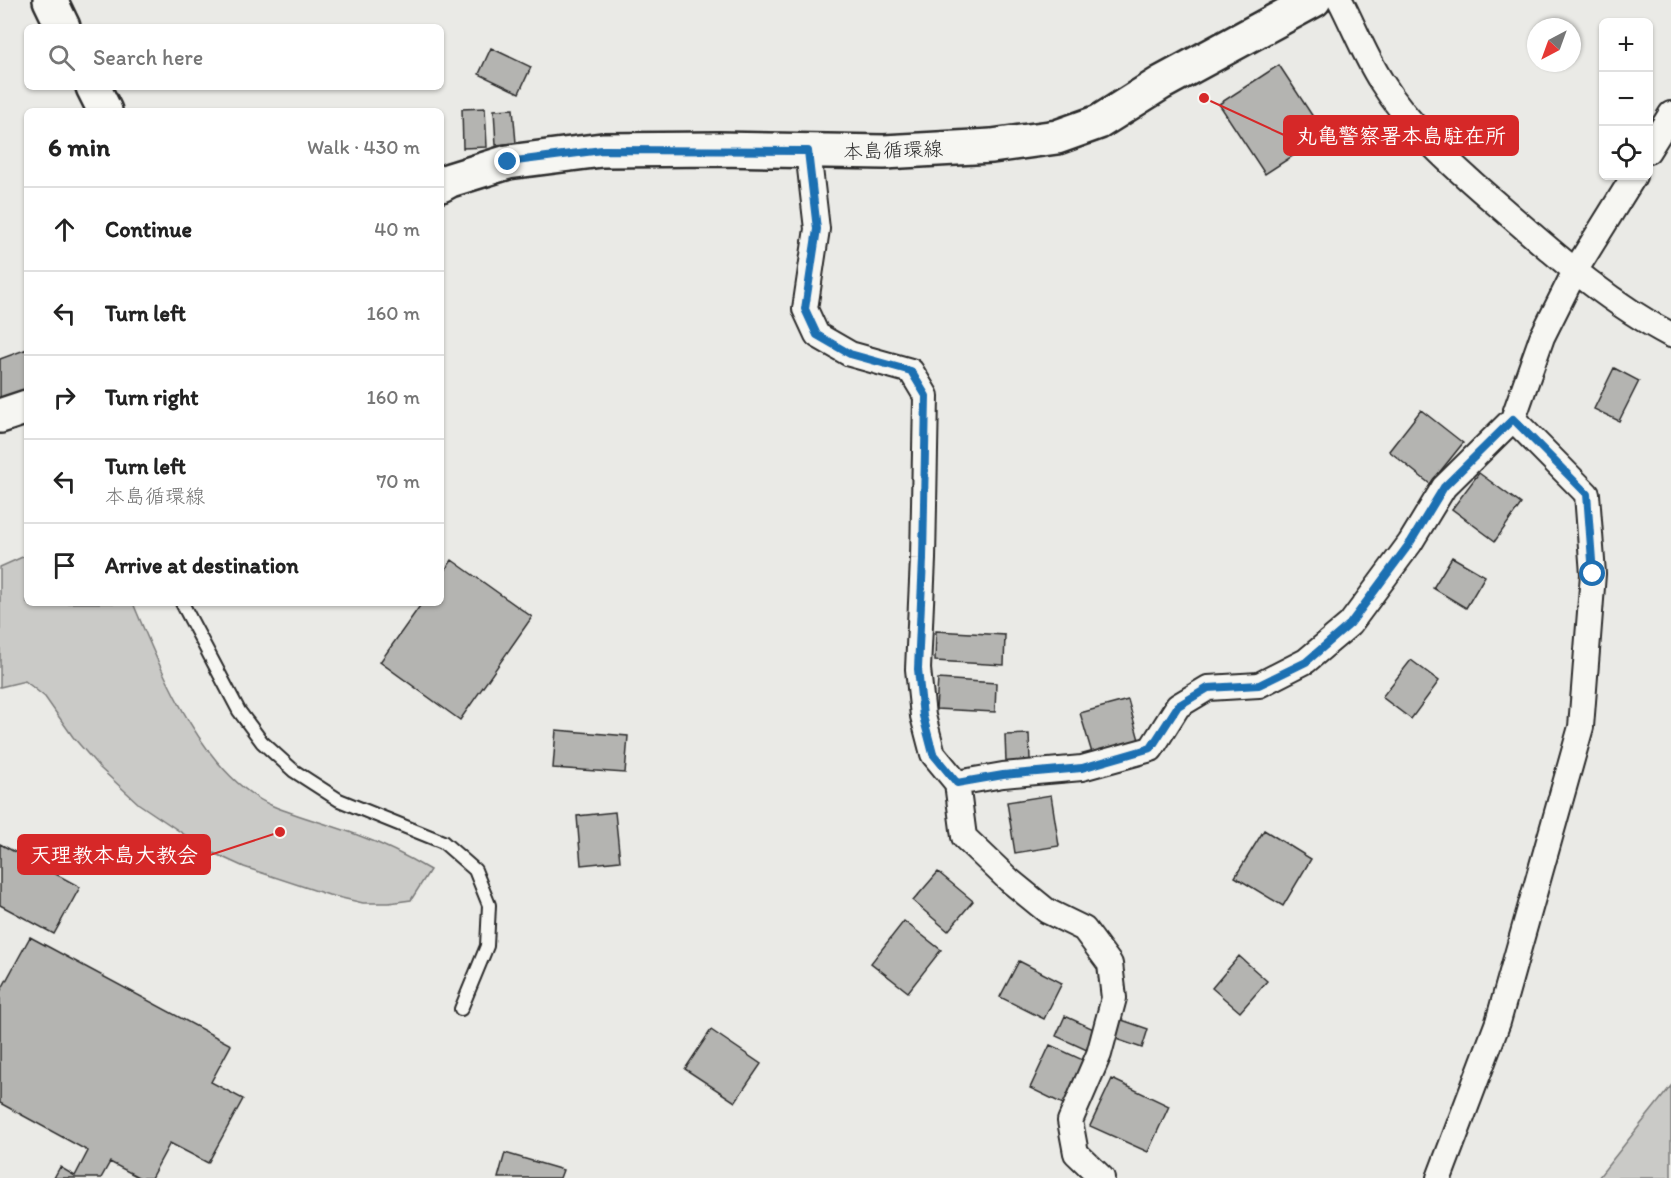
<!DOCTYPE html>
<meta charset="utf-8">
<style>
body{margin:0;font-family:Itim,"Klee One",sans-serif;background:#f2f2f2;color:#222}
.controls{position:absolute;right:18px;top:18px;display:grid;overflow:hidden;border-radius:9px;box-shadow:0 2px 4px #0004}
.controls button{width:54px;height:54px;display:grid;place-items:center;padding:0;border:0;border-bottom:2px solid #e0e0e0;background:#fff;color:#222;font:30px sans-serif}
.compass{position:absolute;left:1527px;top:18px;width:54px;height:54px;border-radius:50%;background:#fff;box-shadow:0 2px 4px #0004;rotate:221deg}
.stop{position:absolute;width:18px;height:18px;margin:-14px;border:4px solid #1f6fb2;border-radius:50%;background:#fff}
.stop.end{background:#1f6fb2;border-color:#fff;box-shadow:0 2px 6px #0008}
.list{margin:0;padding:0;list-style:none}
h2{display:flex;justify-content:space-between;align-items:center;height:78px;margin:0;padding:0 24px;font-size:26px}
h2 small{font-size:20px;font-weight:400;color:#767676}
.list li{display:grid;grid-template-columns:39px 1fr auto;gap:18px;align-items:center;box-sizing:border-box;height:84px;padding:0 24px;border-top:2px solid #e0e0e0}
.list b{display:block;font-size:22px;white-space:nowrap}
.list p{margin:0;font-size:20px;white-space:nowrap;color:#767676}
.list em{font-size:20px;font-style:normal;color:#767676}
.icon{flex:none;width:33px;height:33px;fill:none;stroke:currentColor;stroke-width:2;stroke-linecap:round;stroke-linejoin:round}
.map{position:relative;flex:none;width:1671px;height:1178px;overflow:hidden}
.search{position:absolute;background:#fff;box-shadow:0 2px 4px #0004;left:24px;top:24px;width:420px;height:66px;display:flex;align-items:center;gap:15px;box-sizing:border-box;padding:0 21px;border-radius:9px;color:#767676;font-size:22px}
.panel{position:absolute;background:#fff;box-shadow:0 2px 4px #0004;left:24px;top:108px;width:420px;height:498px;border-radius:9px}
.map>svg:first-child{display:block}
.green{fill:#cacac7;stroke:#7a7a79;stroke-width:1.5}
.building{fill:#b4b4b1;stroke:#2b2b2b;stroke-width:1.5}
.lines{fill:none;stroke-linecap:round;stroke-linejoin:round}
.lane-casing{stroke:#2b2b2b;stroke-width:16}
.street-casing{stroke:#2b2b2b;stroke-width:28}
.secondary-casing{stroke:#2b2b2b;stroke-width:38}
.lane{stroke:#f6f6f2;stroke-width:12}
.street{stroke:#f6f6f2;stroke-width:24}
.secondary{stroke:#f6f6f2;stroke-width:33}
.route{stroke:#1f6fb2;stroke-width:8}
.labels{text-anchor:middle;stroke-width:4.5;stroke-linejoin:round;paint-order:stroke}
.street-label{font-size:20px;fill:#2b2b2b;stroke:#f6f6f2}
.leader{fill:none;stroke:#d62828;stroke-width:2}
.callout-dot{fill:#d62828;stroke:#f6f6f2;stroke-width:2}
.callout{fill:#d62828;stroke:#d62828;stroke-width:2}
.callout-label{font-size:21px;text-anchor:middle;font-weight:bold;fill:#fff}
</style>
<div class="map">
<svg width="1671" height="1178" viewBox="0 0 1671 1178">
<rect width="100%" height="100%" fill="#eaeae6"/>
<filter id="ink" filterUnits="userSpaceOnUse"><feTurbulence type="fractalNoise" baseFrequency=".0167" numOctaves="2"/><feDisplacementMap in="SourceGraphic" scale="12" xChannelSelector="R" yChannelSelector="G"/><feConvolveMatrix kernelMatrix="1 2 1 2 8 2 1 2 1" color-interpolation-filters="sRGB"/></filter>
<g filter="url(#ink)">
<path class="green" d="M 27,555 L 27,603 L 133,603 C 161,670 203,776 273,806 C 302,818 332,825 360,836 C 385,845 408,857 430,870 L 411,900 L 389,903 L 363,903 L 329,895 L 244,867 L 209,851 L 139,804 L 100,768 L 73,737 L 45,697 L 25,681 L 0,687 L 0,567 Z
M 1671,1086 L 1671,1178 L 1598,1178 Z"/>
<path class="building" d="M 491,48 L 531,67 L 519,93 L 479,74 Z
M 1279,65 L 1325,135 L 1265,174 L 1219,104 Z
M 485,108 L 487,147 L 463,148 L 462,109 Z
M 513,109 L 516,143 L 496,145 L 494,110 Z
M 27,349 L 27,392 L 0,402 L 0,359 Z
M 1614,368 L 1639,381 L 1619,421 L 1594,409 Z
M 1421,410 L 1463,443 L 1430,484 L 1389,451 Z
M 1479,473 L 1521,504 L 1495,541 L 1452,509 Z
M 1452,557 L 1485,576 L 1466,608 L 1433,588 Z
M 452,560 L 532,617 L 460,720 L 380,662 L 422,603 L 441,603 L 441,576 Z
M 936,631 L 1005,635 L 1004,665 L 935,661 Z
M 1411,660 L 1439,681 L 1411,719 L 1382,697 Z
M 938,679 L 996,683 L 995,712 L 936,709 Z
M 1128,700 L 1139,740 L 1092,753 L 1080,713 Z
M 556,730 L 628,736 L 625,773 L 553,768 Z
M 1029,734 L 1030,760 L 1006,762 L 1005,735 Z
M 1051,795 L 1059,846 L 1015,853 L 1007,802 Z
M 615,812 L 620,861 L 581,865 L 577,816 Z
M 1264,830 L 1311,859 L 1283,906 L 1235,877 Z
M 0,844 L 80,887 L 54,934 L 0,905 Z
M 938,872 L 973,901 L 948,931 L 913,901 Z
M 904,921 L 941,950 L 908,992 L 871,963 Z
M 30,937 L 231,1045 L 211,1082 L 243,1099 L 208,1163 L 170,1143 L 151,1178 L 140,1178 L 110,1162 L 101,1178 L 54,1178 L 60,1167 L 75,1176 L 88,1151 L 0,1103 L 0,992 Z
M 1239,956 L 1267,981 L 1240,1012 L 1212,988 Z
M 1019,961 L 1062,983 L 1044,1019 L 1000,997 Z
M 1065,1016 L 1098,1031 L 1089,1051 L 1056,1036 Z
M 1119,1019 L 1148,1029 L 1142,1048 L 1113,1038 Z
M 711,1030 L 761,1064 L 735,1102 L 685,1069 Z
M 1050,1045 L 1085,1061 L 1065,1105 L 1030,1088 Z
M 1112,1079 L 1169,1106 L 1148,1152 L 1090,1126 Z
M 505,1153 L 563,1170 L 560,1178 L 498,1178 Z"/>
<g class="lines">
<defs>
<path id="lane" d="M 182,603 L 239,711 L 262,742 L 294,771 L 339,800 L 443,842 L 475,870 L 489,905 L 487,946 L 461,1009"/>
<path id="street" d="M 1340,0 C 1354,27 1365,56 1381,81 C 1415,136 1466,177 1514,219 C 1562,261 1613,305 1671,335
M 808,151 L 817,229 L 805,309 L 817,335 L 850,354 L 911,371 L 926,396 L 923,559 L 918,669 L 923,716 L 933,754 L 957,783 L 964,837 L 1009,880 L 1047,911 L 1084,929 L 1110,964 L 1114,998 L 1099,1054 L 1070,1121 L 1076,1153 L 1102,1178
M 1648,151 L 1671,114
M 957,783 L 1003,775 L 1082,768 L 1151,749 L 1178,706 L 1208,688 L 1259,685 L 1306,661 L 1350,624 L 1410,543 L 1444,487 L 1513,419
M 1439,1178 L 1498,1022 L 1581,727 L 1593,574 L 1587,494 L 1513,419 L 1542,337 L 1575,271 L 1634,176"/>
<path id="secondary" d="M 50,0 L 63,27
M 93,87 L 105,111
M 441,185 L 450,180 L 508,162 L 602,150 L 719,149 L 884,152 L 992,146 L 1057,137 L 1099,122 L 1161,83 L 1314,0
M 0,416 L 27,407"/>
</defs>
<use href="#lane" class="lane-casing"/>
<use href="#street" class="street-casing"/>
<use href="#secondary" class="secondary-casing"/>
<use href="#lane" class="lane"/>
<use href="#street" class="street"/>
<use href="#secondary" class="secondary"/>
</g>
</g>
<g class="lines" filter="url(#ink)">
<path class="route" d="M 508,162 L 602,150 L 808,151 L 817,229 L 805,309 L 817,335 L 850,354 L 911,371 L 926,396 L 923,559 L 918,669 L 923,716 L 933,754 L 957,783 L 1003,775 L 1082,768 L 1151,748 L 1178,706 L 1208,688 L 1259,685 L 1306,662 L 1350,624 L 1410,543 L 1444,487 L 1513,419 L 1587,494 L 1593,574"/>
</g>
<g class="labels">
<g class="street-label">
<text transform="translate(893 150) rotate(-2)" y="7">本島循環線</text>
</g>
</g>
<path class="leader" d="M1204 98L1284 135M280 832L210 855"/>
<g class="callout-dot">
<circle cx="1204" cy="98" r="6"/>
<circle cx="280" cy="832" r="6"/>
</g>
<g class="callout">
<rect x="1284" y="116" width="234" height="39" rx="6"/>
<rect x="18" y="835" width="192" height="39" rx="6"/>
</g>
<g class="callout-label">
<text x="1401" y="143">丸亀警察署本島駐在所</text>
<text x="114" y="862">天理教本島大教会</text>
</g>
</svg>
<div class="controls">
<button>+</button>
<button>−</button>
<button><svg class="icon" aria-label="locate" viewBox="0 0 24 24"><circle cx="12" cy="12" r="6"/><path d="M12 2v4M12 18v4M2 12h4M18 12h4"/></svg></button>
</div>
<svg class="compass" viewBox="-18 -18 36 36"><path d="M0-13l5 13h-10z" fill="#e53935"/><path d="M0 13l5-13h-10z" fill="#767676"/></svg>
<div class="stop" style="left:1593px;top:574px"></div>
<div class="stop end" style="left:508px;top:162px"></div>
<div class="search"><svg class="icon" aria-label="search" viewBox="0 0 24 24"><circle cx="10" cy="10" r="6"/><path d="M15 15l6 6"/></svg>Search here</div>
<section class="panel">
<h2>6 min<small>Walk · 430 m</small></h2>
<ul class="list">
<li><svg class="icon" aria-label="ahead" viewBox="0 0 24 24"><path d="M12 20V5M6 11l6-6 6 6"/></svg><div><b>Continue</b></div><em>40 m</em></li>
<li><svg class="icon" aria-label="left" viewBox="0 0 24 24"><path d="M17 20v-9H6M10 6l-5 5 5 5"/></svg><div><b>Turn left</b></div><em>160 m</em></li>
<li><svg class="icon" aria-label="right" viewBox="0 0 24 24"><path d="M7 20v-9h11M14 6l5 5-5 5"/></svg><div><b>Turn right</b></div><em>160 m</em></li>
<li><svg class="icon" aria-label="left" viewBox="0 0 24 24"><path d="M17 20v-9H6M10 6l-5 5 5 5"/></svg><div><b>Turn left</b><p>本島循環線</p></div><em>70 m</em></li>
<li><svg class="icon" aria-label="arrive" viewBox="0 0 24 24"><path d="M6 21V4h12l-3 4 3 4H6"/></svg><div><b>Arrive at destination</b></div></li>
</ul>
</section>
</div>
